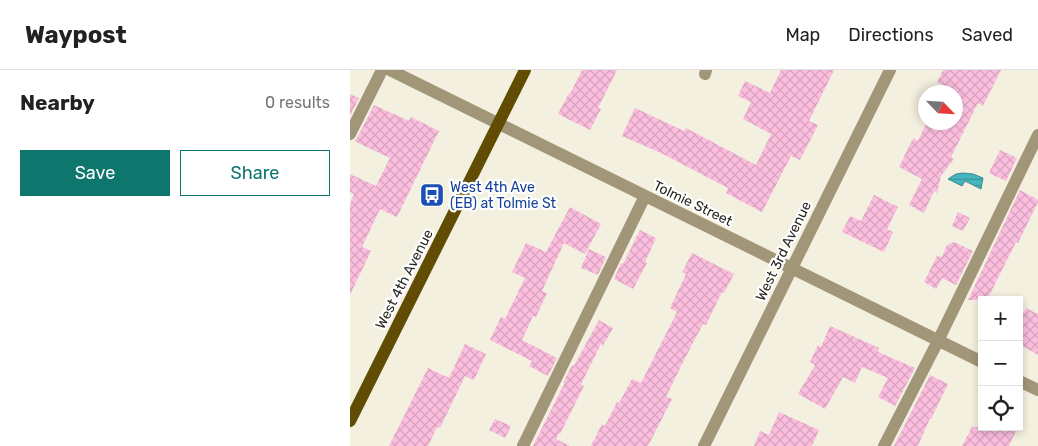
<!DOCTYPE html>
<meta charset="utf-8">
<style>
body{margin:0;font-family:Rubik,sans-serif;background:#f6f6f6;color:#222}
.controls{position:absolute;right:15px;bottom:15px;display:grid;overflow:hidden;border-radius:0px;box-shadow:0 2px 8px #0003}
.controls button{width:45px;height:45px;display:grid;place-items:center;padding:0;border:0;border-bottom:1px solid #e0e0e0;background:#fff;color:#222;font:25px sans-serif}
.compass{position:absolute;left:568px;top:15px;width:45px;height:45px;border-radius:50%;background:#fff;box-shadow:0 2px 8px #0003;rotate:115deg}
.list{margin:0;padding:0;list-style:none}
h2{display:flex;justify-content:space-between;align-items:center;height:65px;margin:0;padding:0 20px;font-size:21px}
h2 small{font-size:16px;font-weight:400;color:#767676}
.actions{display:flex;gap:10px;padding:15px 20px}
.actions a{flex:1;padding:11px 0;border:1px solid #0f766e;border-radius:0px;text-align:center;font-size:18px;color:#0f766e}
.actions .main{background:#0f766e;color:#fff}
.icon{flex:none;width:28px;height:28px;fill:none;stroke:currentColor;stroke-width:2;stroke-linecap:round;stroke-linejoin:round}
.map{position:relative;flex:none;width:688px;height:376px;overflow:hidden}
header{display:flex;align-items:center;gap:30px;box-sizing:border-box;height:70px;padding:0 25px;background:#fff;border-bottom:1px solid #e0e0e0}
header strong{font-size:24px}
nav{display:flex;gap:28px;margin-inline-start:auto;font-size:18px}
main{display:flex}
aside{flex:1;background:#fff}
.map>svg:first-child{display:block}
.water{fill:url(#water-rules);stroke:#3c8b8f}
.building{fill:url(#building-cross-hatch)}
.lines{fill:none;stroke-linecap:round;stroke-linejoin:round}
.minor{stroke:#a19677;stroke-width:12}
.major{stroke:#614c03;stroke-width:12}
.labels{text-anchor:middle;stroke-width:4.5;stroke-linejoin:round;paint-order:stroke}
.transit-label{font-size:14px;fill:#164399;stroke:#fff;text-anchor:start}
.street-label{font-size:14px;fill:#282721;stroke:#fff}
</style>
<header>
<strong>Waypost</strong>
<nav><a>Map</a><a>Directions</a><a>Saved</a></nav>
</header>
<main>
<aside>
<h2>Nearby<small>0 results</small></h2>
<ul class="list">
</ul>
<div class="actions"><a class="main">Save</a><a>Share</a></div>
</aside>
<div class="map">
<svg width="688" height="376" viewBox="0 0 688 376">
<defs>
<pattern id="water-rules" width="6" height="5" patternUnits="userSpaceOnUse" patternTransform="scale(1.25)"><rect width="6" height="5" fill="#45b6be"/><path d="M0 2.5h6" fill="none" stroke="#3a949a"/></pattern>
<pattern id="building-cross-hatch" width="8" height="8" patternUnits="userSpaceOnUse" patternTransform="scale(1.25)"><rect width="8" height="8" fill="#fbbede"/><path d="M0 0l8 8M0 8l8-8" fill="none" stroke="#d7a3be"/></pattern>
</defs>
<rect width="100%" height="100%" fill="#f4f0df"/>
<path class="water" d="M 613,103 L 623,104 L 633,108 L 631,119 L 615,111 L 612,116 L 598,109 L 606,104 Z"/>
<path class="building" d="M 232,0 L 267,0 L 248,38 L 251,39 L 240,60 L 208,44 L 219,23 L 220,24 Z
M 431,0 L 484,0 L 459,51 L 468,55 L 450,90 L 441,86 L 412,142 L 376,123 L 378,118 L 311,83 L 272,66 L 285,38 L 334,61 L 336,58 L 406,95 L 421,64 L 393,49 L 401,32 L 388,26 L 395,11 L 420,23 Z
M 593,0 L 651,0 L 633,36 L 628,33 L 601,87 L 604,89 L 591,106 L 587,123 L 584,121 L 574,143 L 559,135 L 572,109 L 549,97 L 563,68 L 568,71 L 577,52 L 606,52 L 606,22 L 587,12 Z
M 0,24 L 9,28 L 0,46 Z
M 24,35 L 59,51 L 61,47 L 89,61 L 47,147 L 30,139 L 12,177 L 21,181 L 0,225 L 0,134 L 4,124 L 0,122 L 0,104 L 26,116 L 40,88 L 4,71 L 7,68 Z
M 650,80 L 667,88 L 656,111 L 639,103 Z
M 670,120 L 688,130 L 688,132 L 668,173 L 666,172 L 637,230 L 618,230 Z
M 524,125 L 548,137 L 537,159 L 543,162 L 534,182 L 492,162 L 500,146 L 511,151 Z
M 220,137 L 251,154 L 235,184 L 214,173 L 192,221 L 197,223 L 186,247 L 183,246 L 172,270 L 207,288 L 198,306 L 179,296 L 182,291 L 140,270 L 151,247 L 155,249 L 175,208 L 162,202 L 176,173 L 196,182 Z
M 608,142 L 620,148 L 613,161 L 602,156 Z
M 290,160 L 306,168 L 295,192 L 297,193 L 283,219 L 264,209 L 271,193 L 273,194 Z
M 604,172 L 623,181 L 606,215 L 592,208 L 586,219 L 574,212 L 587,186 L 592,187 L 597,175 Z
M 239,179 L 256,187 L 248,205 L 231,198 Z
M 342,183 L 384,204 L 374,223 L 372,222 L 356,255 L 353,254 L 333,292 L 316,327 L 322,329 L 298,376 L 241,376 L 252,354 L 255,356 L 267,332 L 269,333 L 282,309 L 291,313 L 327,242 L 320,238 L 336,204 L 332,202 Z
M 676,238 L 688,244 L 688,285 L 669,274 L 669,251 Z
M 249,250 L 263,258 L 253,276 L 251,274 L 231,314 L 234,316 L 210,364 L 209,363 L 206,369 L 220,376 L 183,376 L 210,322 L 215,313 L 213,313 L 222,295 L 224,296 L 232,281 Z
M 480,256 L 529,278 L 528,282 L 565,298 L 545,336 L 528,327 L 538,308 L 512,297 L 505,313 L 493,307 L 475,339 L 448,324 L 465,295 L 460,292 L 468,275 L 471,277 Z
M 115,274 L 136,284 L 124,310 L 115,306 L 90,358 L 87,357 L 78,376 L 39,376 L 78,298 L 99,308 Z
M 580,305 L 598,314 L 581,349 L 580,348 L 568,376 L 544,376 Z
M 429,342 L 469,360 L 462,376 L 404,376 L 410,361 L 419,365 Z
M 145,349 L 161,356 L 155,368 L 139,360 Z
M 622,357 L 668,357 L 659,376 L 612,376 Z"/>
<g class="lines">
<path class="minor" d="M 40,0 L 632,292
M 355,4 L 356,0
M 0,64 L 32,0
M 669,311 L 688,320
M 173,376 L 295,126
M 354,376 L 540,0
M 534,376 L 588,271 L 688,65"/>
<path class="major" d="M 0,351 L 175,0"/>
</g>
<defs>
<symbol id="bus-square" viewBox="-11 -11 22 22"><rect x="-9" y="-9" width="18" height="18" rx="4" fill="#1a4fb4" stroke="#fff"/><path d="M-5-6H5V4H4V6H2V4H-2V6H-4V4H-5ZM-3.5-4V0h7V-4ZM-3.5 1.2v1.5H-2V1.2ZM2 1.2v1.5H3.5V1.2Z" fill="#fff"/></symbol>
</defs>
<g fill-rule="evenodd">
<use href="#bus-square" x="68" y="111" width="28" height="28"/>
</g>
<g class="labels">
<g class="transit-label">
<text x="100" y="122">West 4th Ave<tspan x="100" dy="16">(EB) at Tolmie St</tspan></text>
</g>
<g class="street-label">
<text transform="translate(343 133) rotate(26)" y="5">Tolmie Street</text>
<text transform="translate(433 181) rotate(-64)" y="5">West 3rd Avenue</text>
<text transform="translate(54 209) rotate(-63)" y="5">West 4th Avenue</text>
</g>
</g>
</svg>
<div class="controls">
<button>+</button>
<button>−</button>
<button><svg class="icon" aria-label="locate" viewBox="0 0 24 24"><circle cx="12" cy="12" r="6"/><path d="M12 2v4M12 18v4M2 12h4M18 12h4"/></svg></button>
</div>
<svg class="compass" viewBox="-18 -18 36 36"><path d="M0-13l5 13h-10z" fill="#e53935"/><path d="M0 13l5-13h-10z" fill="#767676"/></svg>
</div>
</main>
